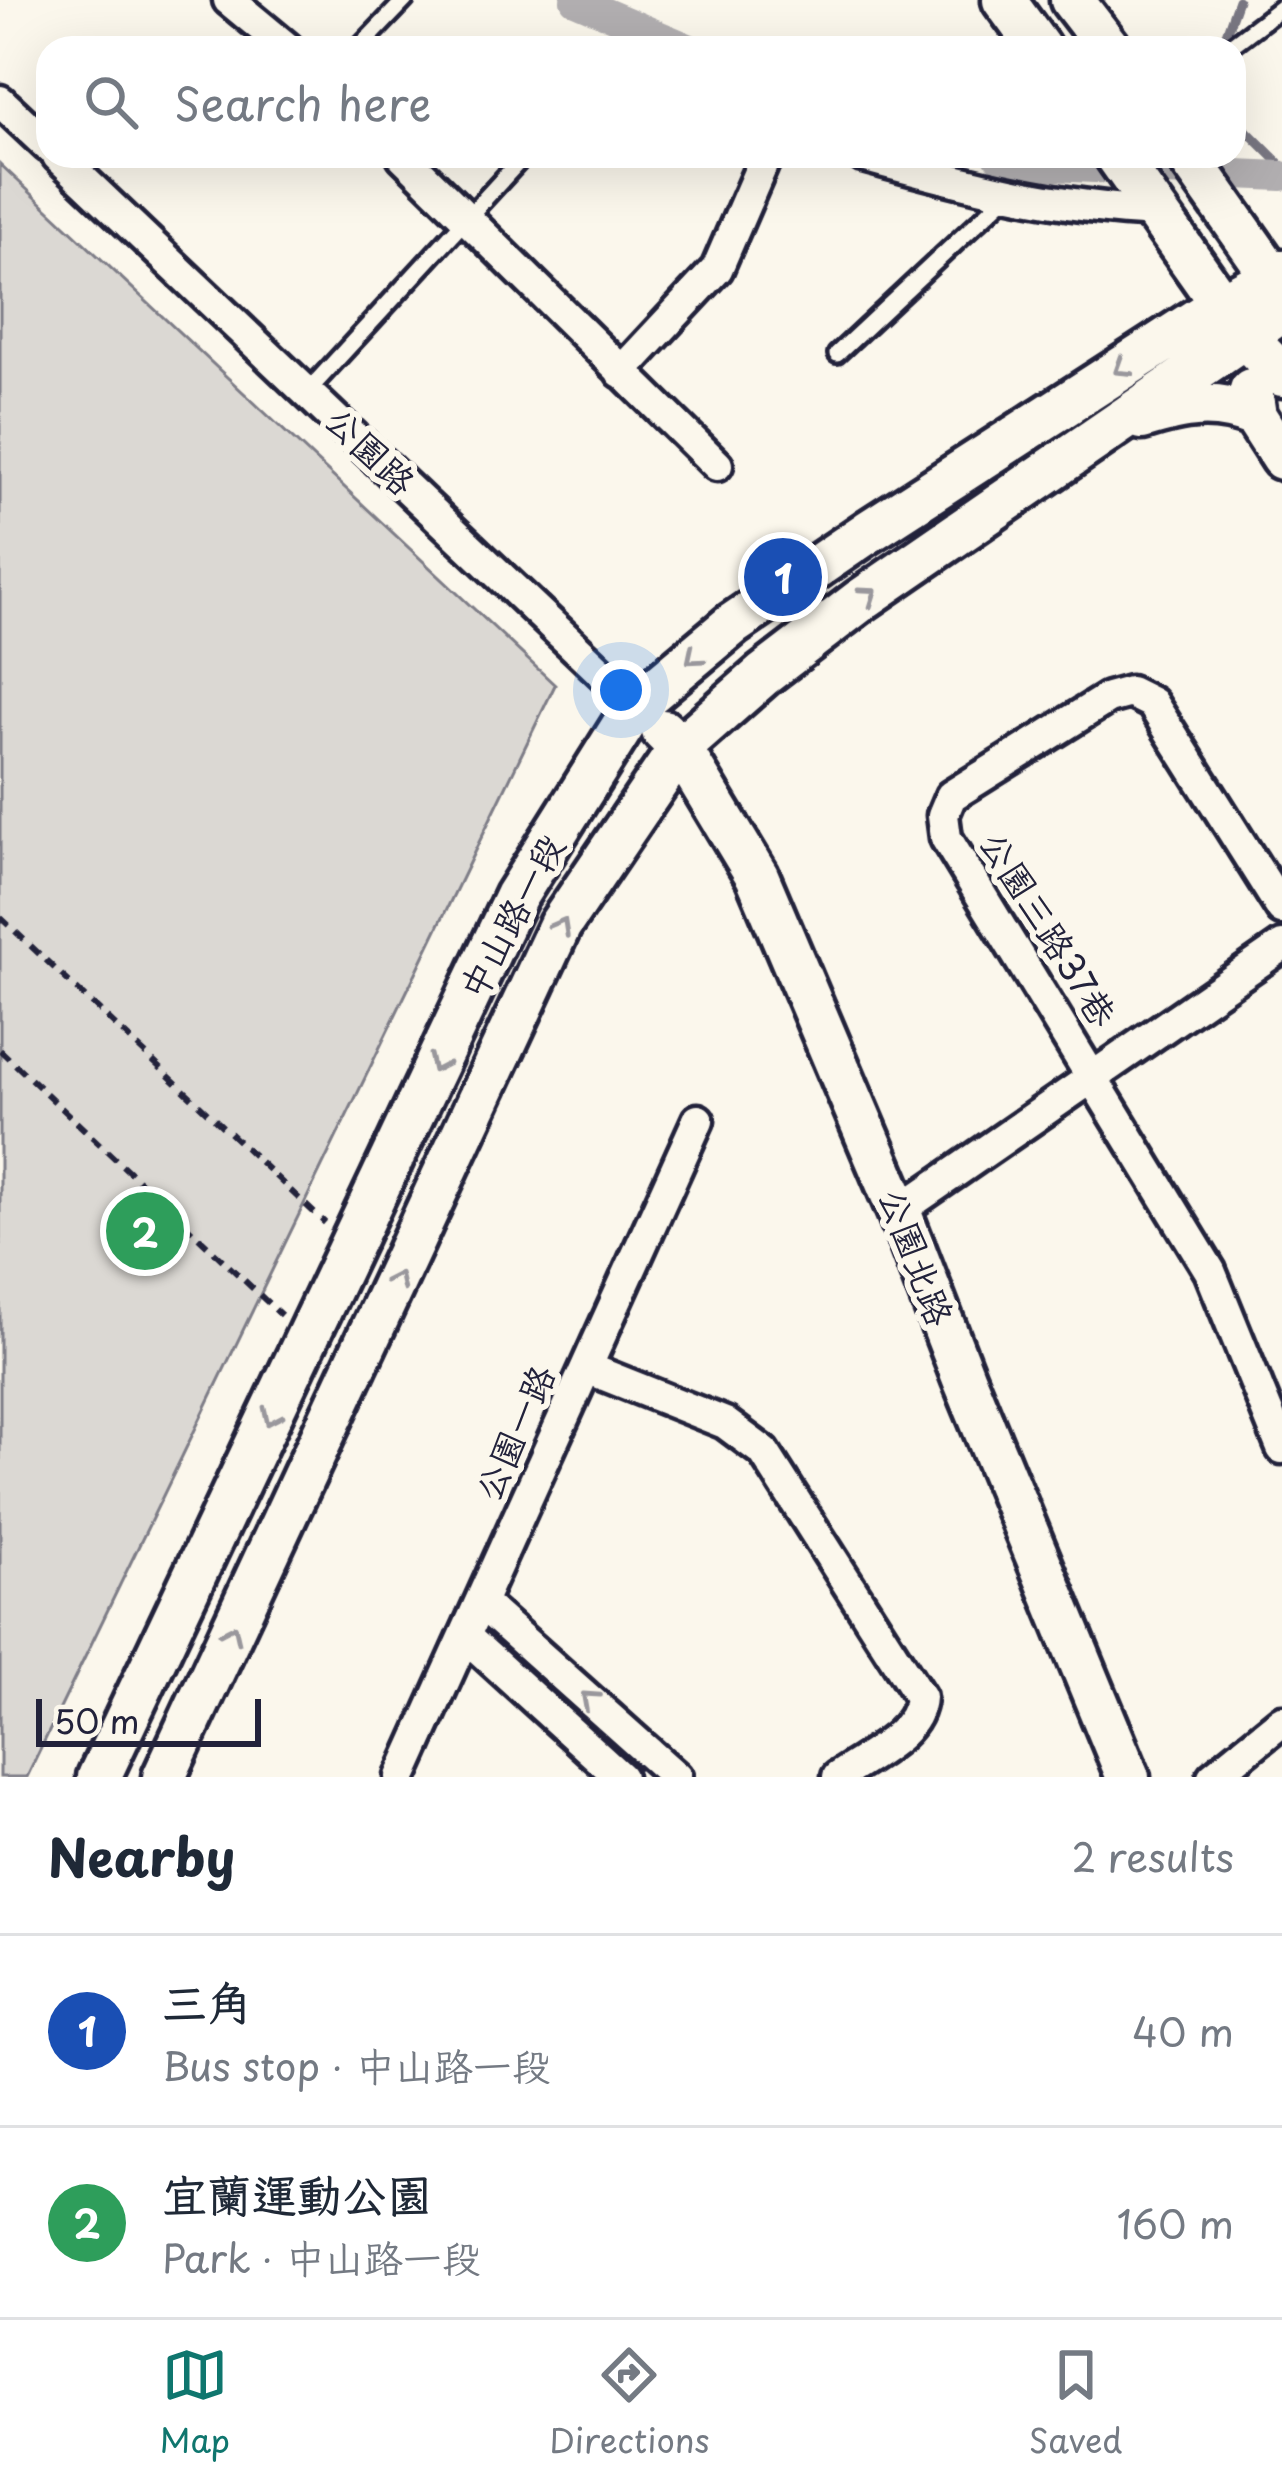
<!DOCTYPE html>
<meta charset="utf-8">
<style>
body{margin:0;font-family:"Playpen Sans","LXGW WenKai TC",sans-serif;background:#f2f2f3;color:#1f2937}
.scale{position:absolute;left:36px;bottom:30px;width:225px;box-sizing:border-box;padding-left:12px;border:6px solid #22223b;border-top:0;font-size:33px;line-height:42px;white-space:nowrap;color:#22223b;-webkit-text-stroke:9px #fbf7ec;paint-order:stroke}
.you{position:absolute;left:621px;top:690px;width:42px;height:42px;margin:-30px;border:9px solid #fff;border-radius:50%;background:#1a73e8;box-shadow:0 0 0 18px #1a73e833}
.badge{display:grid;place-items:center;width:78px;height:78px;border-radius:50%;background:#0f766e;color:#fff;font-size:39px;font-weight:700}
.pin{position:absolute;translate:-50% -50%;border:6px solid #fff;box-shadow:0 3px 12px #0006}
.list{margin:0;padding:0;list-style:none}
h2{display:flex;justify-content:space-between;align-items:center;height:156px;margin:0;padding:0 48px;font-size:51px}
h2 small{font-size:39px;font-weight:400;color:#747a83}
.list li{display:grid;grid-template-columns:78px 1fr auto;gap:36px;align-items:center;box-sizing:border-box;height:192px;padding:0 48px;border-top:3px solid #e0e1e3}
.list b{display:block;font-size:45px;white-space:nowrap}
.list p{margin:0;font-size:39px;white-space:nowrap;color:#747a83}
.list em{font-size:39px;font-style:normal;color:#747a83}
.icon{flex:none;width:66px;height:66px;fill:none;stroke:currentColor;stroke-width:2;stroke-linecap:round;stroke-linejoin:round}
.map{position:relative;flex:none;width:1282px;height:1777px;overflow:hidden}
.search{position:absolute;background:#fff;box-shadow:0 12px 48px #0002;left:36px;right:36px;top:36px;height:132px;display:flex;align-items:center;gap:30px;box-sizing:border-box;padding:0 42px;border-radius:36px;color:#747a83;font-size:45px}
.sheet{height:540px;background:#fff}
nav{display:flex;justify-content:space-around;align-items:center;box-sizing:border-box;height:168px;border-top:3px solid #e0e1e3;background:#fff;font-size:33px;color:#747a83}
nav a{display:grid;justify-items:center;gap:6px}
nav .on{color:#0f766e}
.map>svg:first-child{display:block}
.green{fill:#dbd8d3;stroke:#7e7d87;stroke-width:3}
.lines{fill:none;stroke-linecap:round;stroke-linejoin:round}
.stream{stroke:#787681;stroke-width:9}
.canal{stroke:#b1aeb0;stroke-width:30}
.lane-casing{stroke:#22223b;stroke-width:24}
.street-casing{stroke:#22223b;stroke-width:39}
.secondary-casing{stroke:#22223b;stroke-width:51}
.path{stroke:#22223b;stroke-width:6;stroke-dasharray:12 9;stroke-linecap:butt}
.lane{stroke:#fbf7ec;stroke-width:15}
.street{stroke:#fbf7ec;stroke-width:30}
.secondary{stroke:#fbf7ec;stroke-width:42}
.oneway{stroke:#99979c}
.labels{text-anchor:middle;stroke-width:12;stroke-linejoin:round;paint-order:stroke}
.street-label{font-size:36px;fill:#22223b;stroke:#fbf7ec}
</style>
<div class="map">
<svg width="1282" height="1777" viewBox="0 0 1282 1777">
<rect width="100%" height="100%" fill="#fbf7ec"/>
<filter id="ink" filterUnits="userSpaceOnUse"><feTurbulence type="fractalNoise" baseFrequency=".00833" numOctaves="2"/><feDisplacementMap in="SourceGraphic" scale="24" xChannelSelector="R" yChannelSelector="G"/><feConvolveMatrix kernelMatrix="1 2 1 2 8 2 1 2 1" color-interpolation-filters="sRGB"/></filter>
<g filter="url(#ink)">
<path class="green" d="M 0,164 L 555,685 L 27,1777 L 0,1777 Z"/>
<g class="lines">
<path class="stream" d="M 1226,48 L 1226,34 L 1238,0
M 1234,106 L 1246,130 L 1282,166"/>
<path class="canal" d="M 575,0 L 688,48
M 998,156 L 1049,166 L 1282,176"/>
<defs>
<path id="lane" d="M 359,48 L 405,0
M 1228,48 L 1282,7
M 837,354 L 1007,195
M 307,392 L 524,156"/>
<path id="street" d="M 229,0 L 287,48
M 0,101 L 48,146
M 58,156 L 636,705
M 403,156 L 717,465
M 863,156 C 961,183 1056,208 1159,212
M 621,372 L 717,269 L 766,156
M 1282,909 L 1152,703 L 1130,692 L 1108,698 L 951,796 L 943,815 L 946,838 L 1210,1271 L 1282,1448
M 899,1211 L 1282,946
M 587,1368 L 725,1423 L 764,1452 L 920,1697 C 918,1735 867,1756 838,1777
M 481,1603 L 676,1777
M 466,1637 L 620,1777
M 401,1777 L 698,1120
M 1213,1777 L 1282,1721"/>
<path id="secondary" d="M 1004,0 L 1039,48
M 1072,0 L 1109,48
M 1117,156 L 1243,335 L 1282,375
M 1188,156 L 1282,290
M 1251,390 L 1255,416 L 1282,458
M 1142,418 C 1182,405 1214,399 1255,416
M 663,731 L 680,748 L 757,876 L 899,1211 L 964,1379 L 1128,1777
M 99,1777 L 516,896 L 636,705 L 733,624 L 868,532 L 1220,305 L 1282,271
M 164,1777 L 560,925 L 680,748 L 763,675 L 861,600 L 1282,311"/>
</defs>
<use href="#lane" class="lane-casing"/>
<use href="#street" class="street-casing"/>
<use href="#secondary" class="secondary-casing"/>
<path class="path" d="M 0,917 L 325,1223
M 0,1050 L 281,1315"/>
<use href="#lane" class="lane"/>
<use href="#street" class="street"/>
<use href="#secondary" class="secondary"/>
</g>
<defs><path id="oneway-chevron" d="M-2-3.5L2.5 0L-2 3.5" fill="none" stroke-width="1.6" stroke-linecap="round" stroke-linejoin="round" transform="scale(3)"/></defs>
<g class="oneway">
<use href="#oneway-chevron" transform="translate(1122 368) rotate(147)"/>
<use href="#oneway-chevron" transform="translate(869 595) rotate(-35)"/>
<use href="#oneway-chevron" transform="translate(694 657) rotate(140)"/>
<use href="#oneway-chevron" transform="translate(561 926) rotate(-61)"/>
<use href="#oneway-chevron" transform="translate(437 1064) rotate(115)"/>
<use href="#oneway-chevron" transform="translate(397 1280) rotate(-65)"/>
<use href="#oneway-chevron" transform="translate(271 1417) rotate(115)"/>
<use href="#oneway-chevron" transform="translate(232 1633) rotate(-65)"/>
<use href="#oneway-chevron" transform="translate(589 1699) rotate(-138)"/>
</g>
</g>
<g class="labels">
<g class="street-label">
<text transform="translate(370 451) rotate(44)" y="13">公園路</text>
<text transform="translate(512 917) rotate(-62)" y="13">中山路一段</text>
<text transform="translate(1048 929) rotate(58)" y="13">公園三路37巷</text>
<text transform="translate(916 1257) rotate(69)" y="13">公園北路</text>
<text transform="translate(515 1433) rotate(-66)" y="13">公園一路</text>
</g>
</g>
</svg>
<div class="scale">50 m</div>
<div class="you"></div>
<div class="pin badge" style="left:783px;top:577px;background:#1a4fb4">1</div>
<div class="pin badge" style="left:145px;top:1231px;background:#2e9e5b">2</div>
<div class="search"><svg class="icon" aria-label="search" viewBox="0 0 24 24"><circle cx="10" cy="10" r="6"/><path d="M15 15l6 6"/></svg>Search here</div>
</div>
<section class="sheet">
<h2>Nearby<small>2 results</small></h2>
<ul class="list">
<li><span class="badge" style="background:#1a4fb4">1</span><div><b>三角</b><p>Bus stop · 中山路一段</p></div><em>40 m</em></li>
<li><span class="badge" style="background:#2e9e5b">2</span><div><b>宜蘭運動公園</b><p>Park · 中山路一段</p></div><em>160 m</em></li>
</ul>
</section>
<nav>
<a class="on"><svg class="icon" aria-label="map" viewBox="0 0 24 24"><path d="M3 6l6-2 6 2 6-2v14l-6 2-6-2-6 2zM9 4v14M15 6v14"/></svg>Map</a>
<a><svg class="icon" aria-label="directions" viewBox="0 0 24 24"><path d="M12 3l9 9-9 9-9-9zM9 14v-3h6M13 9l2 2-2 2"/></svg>Directions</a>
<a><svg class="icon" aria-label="saved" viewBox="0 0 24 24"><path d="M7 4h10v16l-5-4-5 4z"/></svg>Saved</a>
</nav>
